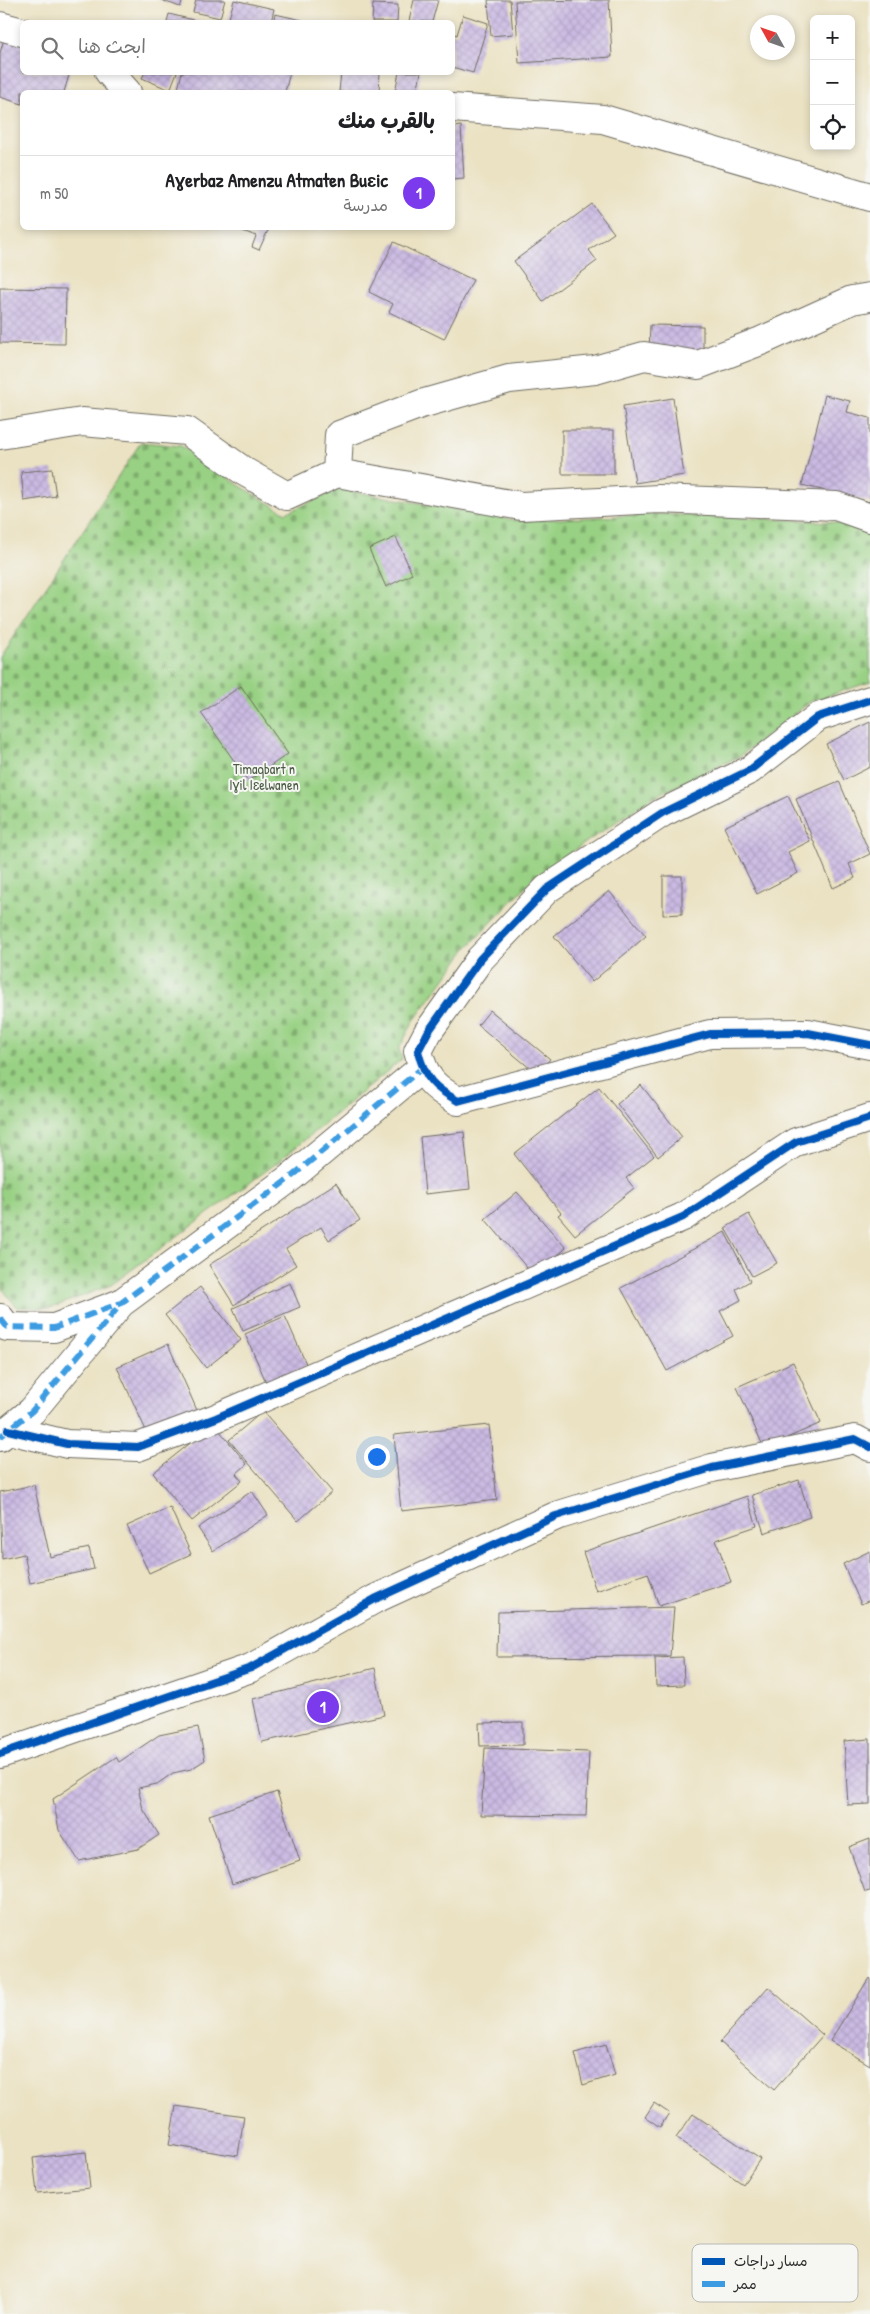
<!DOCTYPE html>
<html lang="ar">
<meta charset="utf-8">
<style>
body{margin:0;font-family:"Patrick Hand","Playpen Sans Arabic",sans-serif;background:#f2f2f2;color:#202124;direction:rtl}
.controls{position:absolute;right:15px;top:15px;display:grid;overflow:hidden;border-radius:8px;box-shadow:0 2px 8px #0003}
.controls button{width:45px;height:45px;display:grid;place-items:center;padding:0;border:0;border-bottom:1px solid #e0e0e0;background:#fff;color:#202124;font:25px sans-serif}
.compass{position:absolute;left:750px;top:15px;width:45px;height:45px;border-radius:50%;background:#fff;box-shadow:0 2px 8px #0003;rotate:310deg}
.you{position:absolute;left:376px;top:1456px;width:18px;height:18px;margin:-12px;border:4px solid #fff;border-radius:50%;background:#1a73e8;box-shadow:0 0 0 8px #1a73e833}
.badge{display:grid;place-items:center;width:32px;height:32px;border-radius:50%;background:#7c3aed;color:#fff;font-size:16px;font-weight:700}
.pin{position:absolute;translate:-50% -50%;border:2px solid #fff;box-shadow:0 1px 5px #0006}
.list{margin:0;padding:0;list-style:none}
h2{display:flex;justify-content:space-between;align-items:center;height:65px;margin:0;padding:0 20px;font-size:21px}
h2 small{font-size:16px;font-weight:400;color:#757577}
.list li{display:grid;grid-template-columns:32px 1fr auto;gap:15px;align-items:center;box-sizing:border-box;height:75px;padding:0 20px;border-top:1px solid #e0e0e0}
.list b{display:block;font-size:19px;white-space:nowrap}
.list p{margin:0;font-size:16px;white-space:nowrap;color:#757577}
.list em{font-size:16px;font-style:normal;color:#757577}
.icon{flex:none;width:28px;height:28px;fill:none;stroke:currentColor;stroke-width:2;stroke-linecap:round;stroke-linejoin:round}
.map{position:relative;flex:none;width:870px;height:2314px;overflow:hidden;direction:ltr}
.search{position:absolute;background:#fff;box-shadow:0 2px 8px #0003;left:20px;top:20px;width:435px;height:55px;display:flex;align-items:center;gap:12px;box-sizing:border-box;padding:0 18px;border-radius:8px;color:#757577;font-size:19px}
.panel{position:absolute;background:#fff;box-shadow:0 2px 8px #0003;left:20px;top:90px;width:435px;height:140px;border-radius:8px;direction:rtl}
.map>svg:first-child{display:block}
.cemetery{fill:url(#cemetery-stones);stroke:#627e58}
.building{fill:url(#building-cross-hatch)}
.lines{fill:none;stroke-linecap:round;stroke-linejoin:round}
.minor-casing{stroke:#6e6b60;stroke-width:30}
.minor{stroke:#fff;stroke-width:28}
.quiet{stroke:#3d9ce1;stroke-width:6;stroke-dasharray:12 6;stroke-linecap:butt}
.cycleway-casing{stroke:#f6f6f2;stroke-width:11}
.cycleway{stroke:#0057b8;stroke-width:8}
.labels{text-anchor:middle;stroke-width:4;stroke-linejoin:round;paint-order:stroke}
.park-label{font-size:14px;fill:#4c5d46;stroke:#f6f6f2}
.key{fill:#f6f6f2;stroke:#b9b9b6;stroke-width:1}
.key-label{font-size:14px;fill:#2b2b2b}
</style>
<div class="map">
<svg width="870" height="2314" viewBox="0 0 870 2314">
<defs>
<pattern id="cemetery-stones" width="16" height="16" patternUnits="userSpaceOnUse" patternTransform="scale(1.25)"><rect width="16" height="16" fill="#99d184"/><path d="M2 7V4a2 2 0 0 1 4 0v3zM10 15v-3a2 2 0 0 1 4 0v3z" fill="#7daa6c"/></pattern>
<pattern id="building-cross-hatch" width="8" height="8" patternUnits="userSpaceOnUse" patternTransform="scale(1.25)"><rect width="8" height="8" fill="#cbbae3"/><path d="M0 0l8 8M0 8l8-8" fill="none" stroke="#aea0c3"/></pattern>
</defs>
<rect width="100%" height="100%" fill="#f6f6f2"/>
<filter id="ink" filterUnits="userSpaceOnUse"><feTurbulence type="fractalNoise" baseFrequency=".02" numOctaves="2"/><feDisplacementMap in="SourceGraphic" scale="10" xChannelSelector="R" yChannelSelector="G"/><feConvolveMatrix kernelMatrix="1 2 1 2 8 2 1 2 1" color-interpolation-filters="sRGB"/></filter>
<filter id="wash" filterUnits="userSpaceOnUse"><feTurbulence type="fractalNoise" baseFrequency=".0096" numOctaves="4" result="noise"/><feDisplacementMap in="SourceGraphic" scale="20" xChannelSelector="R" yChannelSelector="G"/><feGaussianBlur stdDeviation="1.12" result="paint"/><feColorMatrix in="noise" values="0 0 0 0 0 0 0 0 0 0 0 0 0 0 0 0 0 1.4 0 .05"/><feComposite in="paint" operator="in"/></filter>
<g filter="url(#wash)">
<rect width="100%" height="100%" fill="#ebe2c3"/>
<path class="cemetery" d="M 141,442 L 181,446 L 237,484 L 286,513 L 340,489 L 520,521 L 659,514 L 833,522 L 870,534 L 870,682 L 810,702 L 740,756 L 653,797 L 536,876 L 467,948 L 413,1022 L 399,1049 L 402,1059 L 278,1162 L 111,1285 L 51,1308 L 17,1307 L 0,1286 L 0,657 Z"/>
<g id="blocks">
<path class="building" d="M 161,0 L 183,0 L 180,7 Z
M 196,0 L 225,0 L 220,18 L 193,12 Z
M 234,0 L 274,9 L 271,22 L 228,22 Z
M 414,0 L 438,0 L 432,22 L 409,21 Z
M 488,0 L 510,0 L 513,34 L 491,36 Z
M 609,0 L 612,57 L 519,63 L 515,1 Z
M 373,4 L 398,5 L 397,22 L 372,22 Z
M 169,14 L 201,22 L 167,22 Z
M 275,14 L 302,20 L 302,22 L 273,22 Z
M 463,15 L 488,23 L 473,73 L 452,67 L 452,33 L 457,35 Z
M 5,35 L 22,40 L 22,72 L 70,72 L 64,92 L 22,92 L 22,104 L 0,97 L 0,53 Z
M 145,72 L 177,72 L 170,90 L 142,78 Z
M 182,72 L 290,72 L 285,92 L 195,92 L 178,89 Z
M 341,72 L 380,72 L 379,92 L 339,92 Z
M 399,72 L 421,72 L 417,92 L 395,92 Z
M 461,126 L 464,178 L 452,179 L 452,127 Z
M 592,204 L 614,233 L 589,250 L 597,261 L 543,301 L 514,261 Z
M 235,228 L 269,228 L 259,250 L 252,247 L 256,236 Z
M 394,242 L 473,280 L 444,339 L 389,312 L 393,304 L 369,292 Z
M 0,288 L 66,289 L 65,344 L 0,343 Z
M 650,325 L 703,326 L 703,356 L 649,355 Z
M 825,395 L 850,401 L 847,412 L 870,418 L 870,502 L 802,485 Z
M 673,398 L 684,475 L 635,483 L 623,406 Z
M 562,430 L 614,430 L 614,474 L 562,474 Z
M 52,469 L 56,496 L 24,501 L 21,472 Z
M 396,537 L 412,574 L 386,587 L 369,549 Z
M 241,686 L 288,754 L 248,781 L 201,713 Z
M 870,722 L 870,767 L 844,780 L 826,744 Z
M 839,781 L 870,854 L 849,864 L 855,878 L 833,888 L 796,799 Z
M 788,796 L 810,841 L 788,852 L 798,873 L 757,894 L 724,827 Z
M 663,876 L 682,876 L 682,914 L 663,915 Z
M 609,891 L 646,936 L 592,982 L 554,936 Z
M 490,1010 L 550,1059 L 537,1074 L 478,1025 Z
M 641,1085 L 682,1137 L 658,1157 L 617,1104 Z
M 599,1087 L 654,1156 L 626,1178 L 634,1188 L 575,1235 L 558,1215 L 561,1213 L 514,1154 Z
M 464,1132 L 470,1189 L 425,1194 L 420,1137 Z
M 336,1183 L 360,1220 L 329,1240 L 321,1227 L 286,1249 L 296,1265 L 234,1305 L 209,1265 Z
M 517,1192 L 566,1248 L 534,1276 L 485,1219 Z
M 749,1214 L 777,1263 L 752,1276 L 725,1228 Z
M 725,1232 L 750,1281 L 736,1289 L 741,1300 L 720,1311 L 733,1336 L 667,1371 L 621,1288 Z
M 290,1283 L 300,1307 L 243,1331 L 233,1308 Z
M 200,1287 L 241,1340 L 206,1368 L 165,1315 Z
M 285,1316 L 307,1366 L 267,1384 L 245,1334 Z
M 168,1344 L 199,1415 L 149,1437 L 117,1367 Z
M 793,1362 L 821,1423 L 764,1448 L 737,1387 Z
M 263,1411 L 332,1492 L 298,1521 L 229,1440 Z
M 214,1424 L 247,1464 L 236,1474 L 242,1481 L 192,1521 L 153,1473 Z
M 489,1425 L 497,1500 L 401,1511 L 394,1435 Z
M 799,1480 L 810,1517 L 764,1533 L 752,1495 Z
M 34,1485 L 50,1557 L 89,1548 L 94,1569 L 30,1583 L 24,1554 L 2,1559 L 0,1492 Z
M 252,1491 L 268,1515 L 213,1551 L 198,1528 Z
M 747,1496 L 757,1526 L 716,1540 L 731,1582 L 659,1606 L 648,1573 L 596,1591 L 583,1552 Z
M 170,1507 L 191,1554 L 149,1573 L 127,1526 Z
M 870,1551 L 870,1600 L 861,1604 L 843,1564 Z
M 674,1607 L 670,1656 L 497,1657 L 498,1612 Z
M 683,1657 L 684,1685 L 656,1686 L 655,1658 Z
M 375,1668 L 384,1715 L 262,1742 L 253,1699 Z
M 523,1722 L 523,1745 L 480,1746 L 479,1723 Z
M 198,1727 L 205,1760 L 191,1769 L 173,1773 L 157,1784 L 138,1788 L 143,1809 L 159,1835 L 138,1849 L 79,1861 L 59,1830 L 53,1799 L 116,1757 L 119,1762 L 159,1735 Z
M 870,1739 L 870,1804 L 848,1805 L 844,1741 Z
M 485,1748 L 589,1752 L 586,1816 L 481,1815 Z
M 277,1792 L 300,1861 L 232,1884 L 209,1815 Z
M 870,1839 L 870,1891 L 865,1892 L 849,1847 Z
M 869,1978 L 870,1979 L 870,2065 L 830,2041 Z
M 768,1987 L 823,2035 L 774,2090 L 720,2042 Z
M 606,2044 L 615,2075 L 583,2085 L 575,2053 Z
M 654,2103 L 669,2113 L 660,2127 L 645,2117 Z
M 176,2106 L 244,2116 L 238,2156 L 169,2145 Z
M 693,2114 L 760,2159 L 743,2184 L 676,2138 Z
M 86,2152 L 90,2188 L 37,2193 L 33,2158 Z"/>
</g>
</g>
<g filter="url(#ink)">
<use href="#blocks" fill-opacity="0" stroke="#6e6b60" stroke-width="1"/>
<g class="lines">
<defs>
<path id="minor" d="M 0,26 L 22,32
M 109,72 L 127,92
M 452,108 L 603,119 L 870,197
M 0,435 L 82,422 L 187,431 L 245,472 L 287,496 L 337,473 L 521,506 L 659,499 L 836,506 L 870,518
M 337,473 L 339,435 L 421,404 L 509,379 L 595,370 L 644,356 L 698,365 L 761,341 L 852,300 L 870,297
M 870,700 L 818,717 L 750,770 L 662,813 L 547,889 L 480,959 L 428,1032 L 418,1051 C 425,1079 433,1087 458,1101 L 710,1034 L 808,1033 L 870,1045
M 0,1318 L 7,1327 L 54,1328 L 121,1303 L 290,1178 L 422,1068
M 8,1430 L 67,1444 L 138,1447 L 216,1418 L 683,1217 L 796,1142 L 870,1118
M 0,1437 L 32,1411 L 120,1304
M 0,1754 L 251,1668 L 375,1599 L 556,1516 L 712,1468 L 855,1439 L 870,1447"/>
</defs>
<use href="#minor" class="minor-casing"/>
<use href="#minor" class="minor"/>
<path class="quiet" d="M 0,1318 L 7,1327 L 54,1328 L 121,1303 L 290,1178 L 422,1068
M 0,1437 L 32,1411 L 120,1305"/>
<defs>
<path id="cycleway" d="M 870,700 L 818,717 L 750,770 L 662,813 L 547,889 L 480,959 L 428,1032 L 418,1051 C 425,1079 433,1087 458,1101 L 710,1034 L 808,1033 L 870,1045
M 8,1430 L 67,1444 L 138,1447 L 216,1418 L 683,1217 L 796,1142 L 870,1118
M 0,1754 L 251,1668 L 375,1599 L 556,1516 L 712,1468 L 855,1439 L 870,1447"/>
</defs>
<use href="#cycleway" class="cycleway-casing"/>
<use href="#cycleway" class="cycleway"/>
</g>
</g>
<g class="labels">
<g class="park-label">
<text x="264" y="774">Timaqbart n<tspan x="264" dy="16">Iɣil Iɛelwanen</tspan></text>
</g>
</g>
<rect x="692" y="2244" width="166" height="58" rx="8" class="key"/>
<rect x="702" y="2258" width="23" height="7" fill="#0057b8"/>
<rect x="702" y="2281" width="23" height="6" fill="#3d9ce1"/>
<g class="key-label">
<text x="734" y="2266">مسار دراجات</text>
<text x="734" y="2289">ممر</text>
</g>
</svg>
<div class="controls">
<button>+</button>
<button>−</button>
<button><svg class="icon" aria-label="locate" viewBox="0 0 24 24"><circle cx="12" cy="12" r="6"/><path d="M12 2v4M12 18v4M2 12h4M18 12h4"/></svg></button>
</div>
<svg class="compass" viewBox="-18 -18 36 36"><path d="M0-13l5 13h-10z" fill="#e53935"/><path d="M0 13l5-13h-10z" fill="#757577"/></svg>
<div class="you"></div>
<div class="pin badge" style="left:323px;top:1707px">1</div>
<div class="search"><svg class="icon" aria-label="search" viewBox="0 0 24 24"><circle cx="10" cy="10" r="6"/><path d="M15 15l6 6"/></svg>ابحث هنا</div>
<section class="panel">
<h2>بالقرب منك<small></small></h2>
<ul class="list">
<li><span class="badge">1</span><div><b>Aɣerbaz Amenzu Atmaten Buɛic</b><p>مدرسة</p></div><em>50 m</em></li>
</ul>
</section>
</div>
